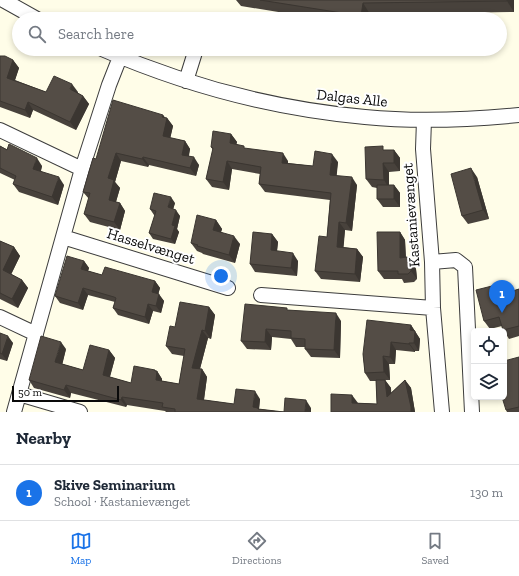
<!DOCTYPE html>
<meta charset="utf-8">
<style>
body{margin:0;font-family:"Zilla Slab",serif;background:#f2f2f3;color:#1f2937}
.controls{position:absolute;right:12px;bottom:12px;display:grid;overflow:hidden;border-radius:6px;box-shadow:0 2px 6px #0003}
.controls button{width:36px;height:36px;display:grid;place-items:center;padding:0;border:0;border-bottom:1px solid #e0e1e3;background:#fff;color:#1f2937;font:20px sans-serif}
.scale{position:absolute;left:12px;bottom:10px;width:107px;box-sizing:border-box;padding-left:4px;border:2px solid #0a0a0a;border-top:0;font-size:11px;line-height:14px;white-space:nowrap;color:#0a0a0a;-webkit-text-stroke:3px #fff;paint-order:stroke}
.you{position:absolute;left:221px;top:276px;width:14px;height:14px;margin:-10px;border:3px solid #fff;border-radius:50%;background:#1a73e8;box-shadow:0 0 0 6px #1a73e833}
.badge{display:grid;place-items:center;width:26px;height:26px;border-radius:50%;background:#1a73e8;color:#fff;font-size:13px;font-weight:700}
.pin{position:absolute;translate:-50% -33px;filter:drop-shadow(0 1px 2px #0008)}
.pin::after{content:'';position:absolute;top:21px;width:14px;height:12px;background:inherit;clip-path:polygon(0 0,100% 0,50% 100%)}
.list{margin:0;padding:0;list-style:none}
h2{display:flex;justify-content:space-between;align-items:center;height:52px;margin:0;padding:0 16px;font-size:17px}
h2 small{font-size:13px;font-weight:400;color:#747a83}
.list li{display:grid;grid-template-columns:26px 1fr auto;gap:12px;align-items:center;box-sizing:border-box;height:56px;padding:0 16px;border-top:1px solid #e0e1e3}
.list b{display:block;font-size:15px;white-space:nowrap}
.list p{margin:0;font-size:13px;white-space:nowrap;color:#747a83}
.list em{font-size:13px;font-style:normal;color:#747a83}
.icon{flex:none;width:22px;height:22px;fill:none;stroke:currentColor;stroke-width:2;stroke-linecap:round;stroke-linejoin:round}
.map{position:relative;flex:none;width:519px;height:412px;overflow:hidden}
.search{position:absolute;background:#fff;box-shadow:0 2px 6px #0003;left:12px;right:12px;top:12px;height:44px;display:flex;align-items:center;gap:10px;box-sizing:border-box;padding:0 14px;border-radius:22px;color:#747a83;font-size:15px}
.sheet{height:108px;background:#fff}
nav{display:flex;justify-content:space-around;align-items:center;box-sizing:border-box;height:56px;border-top:1px solid #e0e1e3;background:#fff;font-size:11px;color:#747a83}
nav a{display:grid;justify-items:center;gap:2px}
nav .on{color:#1a73e8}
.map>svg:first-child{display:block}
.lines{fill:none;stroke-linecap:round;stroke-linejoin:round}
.minor-casing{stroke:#3d3d3d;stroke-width:16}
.minor{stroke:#fff;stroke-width:14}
.wall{fill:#48423c}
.shaded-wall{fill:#3b3631}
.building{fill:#544d46;stroke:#3b3631}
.labels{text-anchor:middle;stroke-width:4;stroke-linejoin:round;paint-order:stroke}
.street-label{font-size:15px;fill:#0a0a0a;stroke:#fff}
</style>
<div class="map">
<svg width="519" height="412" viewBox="0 0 519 412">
<rect width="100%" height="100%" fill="#fffde8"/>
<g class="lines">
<defs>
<path id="minor" d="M 3,0 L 37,19
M 102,49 C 185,85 275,109 365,117 C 416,122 468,120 519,115
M 186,81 L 196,49
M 424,120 L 423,149 L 432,262 L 433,308 L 442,412
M 0,130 L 82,169
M 63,237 L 228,288
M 432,262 L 456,260 L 465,267 L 472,412
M 261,295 L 433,308
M 0,317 L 36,334
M 19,394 L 80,412
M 14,412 L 82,169 L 109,85 L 120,57"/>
</defs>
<use href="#minor" class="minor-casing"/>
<use href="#minor" class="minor"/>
</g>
<path class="wall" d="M 236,0 L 514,0 L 514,12 L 370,14 L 369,19 L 321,19 L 241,6 Z
M 0,56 L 13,60 L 19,68 L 15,80 L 46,92 L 78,92 L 78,93 L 83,96 L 89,104 L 76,130 L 33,110 L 30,118 L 0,107 Z
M 163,115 L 165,118 L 167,118 L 173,126 L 170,138 L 185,141 L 190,149 L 189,156 L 199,165 L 196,176 L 149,165 L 148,167 L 121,161 L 115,182 L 120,188 L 116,202 L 120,203 L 125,211 L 120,230 L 90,222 L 84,214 L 89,199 L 83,192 L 96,159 Z
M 231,134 L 237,142 L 236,144 L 246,149 L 288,161 L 288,163 L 313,166 L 338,162 L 336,176 L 357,185 L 352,231 L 345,230 L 343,247 L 357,249 L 363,257 L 360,282 L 321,279 L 315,271 L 327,237 L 330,200 L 265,192 L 259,184 L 260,174 L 232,169 L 229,190 L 212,187 L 206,179 L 213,150 L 211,147 Z
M 0,146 L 42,166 L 41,171 L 64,185 L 58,205 L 19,192 L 13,184 L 15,180 L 0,173 Z
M 385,150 L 394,150 L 400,158 L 400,171 L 389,172 L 389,185 L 394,185 L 400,193 L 400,207 L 383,207 L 377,199 L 377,188 L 372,187 L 366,179 Z
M 477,177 L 489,219 L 468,224 L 462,216 Z
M 175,203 L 173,209 L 180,216 L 177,229 L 179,232 L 175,244 L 153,239 L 149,233 L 155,215 L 154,215 L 150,209 Z
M 216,220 L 222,229 L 221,232 L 240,244 L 235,263 L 203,254 L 202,253 L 197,251 L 191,243 Z
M 400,232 L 405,240 L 406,257 L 411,260 L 416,269 L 417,279 L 414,282 L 404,283 L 402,279 L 384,279 L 378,271 Z
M 272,234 L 278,242 L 277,251 L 298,261 L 297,276 L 255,272 L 250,264 Z
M 0,241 L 14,247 L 20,256 L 11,274 L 22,280 L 28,288 L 18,308 L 0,299 Z
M 84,261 L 89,268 L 88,271 L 102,275 L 155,281 L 160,288 L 158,294 L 164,301 L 161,313 L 153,311 L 149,324 L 118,315 L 113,308 L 115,302 L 88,295 L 83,310 L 60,303 L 55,296 Z
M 519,289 L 519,336 L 509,339 L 504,331 L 503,330 L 502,326 L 490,329 L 484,321 L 506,293 Z
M 209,307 L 215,315 L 211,339 L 208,338 L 200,369 L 202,369 L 207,377 L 204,400 L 234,404 L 260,399 L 259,409 L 284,412 L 311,408 L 311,412 L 166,412 L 165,411 L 127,405 L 126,407 L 71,393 L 70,398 L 34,388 L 29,380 L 66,349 L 62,364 L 83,370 L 109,350 L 115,358 L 110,377 L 131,383 L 156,371 L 157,371 L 162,379 L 162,381 L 179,384 L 184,356 L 172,354 L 166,346 L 175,327 Z
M 289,310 L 341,321 L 340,358 L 311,357 L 305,349 L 305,347 L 296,347 L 291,339 L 272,337 L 271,350 L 247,349 L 241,341 Z
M 411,325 L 420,339 L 419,351 L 415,351 L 415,352 L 396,350 L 395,364 L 389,364 L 390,380 L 385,380 L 391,388 L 391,393 L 405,380 L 411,388 L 415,412 L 331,412 L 358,403 L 377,404 L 376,381 L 370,381 L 365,373 L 363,354 Z
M 0,333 L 13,343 L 7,361 L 0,359 Z
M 519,357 L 519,412 L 507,412 L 506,410 Z"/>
<path class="shaded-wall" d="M 507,0 L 514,0 L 514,12 L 507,1 Z
M 363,3 L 370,14 L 369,19 L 363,19 L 361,16 Z
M 13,60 L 19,68 L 13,86 L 7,78 Z
M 72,84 L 78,92 L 76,97 L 70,89 Z
M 83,96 L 89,104 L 76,130 L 70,122 Z
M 28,102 L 33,110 L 30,118 L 25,110 Z
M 163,115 L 167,120 L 167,118 L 173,126 L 169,144 L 163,136 Z
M 231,134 L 237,142 L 235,151 L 230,143 Z
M 185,141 L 190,149 L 187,163 L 182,155 Z
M 394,150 L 400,158 L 400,171 L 394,163 Z
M 116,153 L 121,161 L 115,182 L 120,188 L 114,208 L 109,200 L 108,178 Z
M 283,153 L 288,161 L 287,171 L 282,163 Z
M 332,154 L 338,162 L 336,183 L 330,175 Z
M 143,157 L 149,165 L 148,167 L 142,159 Z
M 194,157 L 199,165 L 196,176 L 190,168 Z
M 37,158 L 42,166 L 39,177 L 33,169 Z
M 227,161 L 232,169 L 229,190 L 223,182 Z
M 383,163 L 389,172 L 389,188 L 384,180 Z
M 471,168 L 477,177 L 489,219 L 483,210 Z
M 59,177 L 64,185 L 58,205 L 52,197 Z
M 352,177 L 357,185 L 352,231 L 346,223 Z
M 394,185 L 400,193 L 400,207 L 394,199 Z
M 171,197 L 175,203 L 172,213 L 168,207 Z
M 120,203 L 125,211 L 120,230 L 114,222 Z
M 176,210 L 180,216 L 177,229 L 179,232 L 175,244 L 171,239 L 172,225 Z
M 216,220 L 222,229 L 219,238 L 213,230 Z
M 339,222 L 345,230 L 343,255 L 337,247 Z
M 400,232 L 405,240 L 406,266 L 400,258 Z
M 272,234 L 278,242 L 276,259 L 271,250 Z
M 234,236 L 240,244 L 235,263 L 229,255 Z
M 14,247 L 20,256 L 9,279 L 3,270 Z
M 357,249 L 363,257 L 360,282 L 355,274 Z
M 293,253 L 298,261 L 297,276 L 291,268 Z
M 411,260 L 416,269 L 417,279 L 411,271 Z
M 84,261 L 89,268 L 86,276 L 81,269 Z
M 22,280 L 28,288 L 18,308 L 12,299 Z
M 155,281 L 160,288 L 157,299 L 152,292 Z
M 500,284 L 506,292 L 509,302 L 503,294 Z
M 83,288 L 88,295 L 83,310 L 78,303 Z
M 159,294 L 164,301 L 161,313 L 156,306 Z
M 148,304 L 153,311 L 149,324 L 145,317 Z
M 209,307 L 215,315 L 211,339 L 205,331 Z
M 336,313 L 341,321 L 340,358 L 334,350 Z
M 411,325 L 420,339 L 419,351 L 414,343 L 410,330 Z
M 266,329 L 272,337 L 271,350 L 265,342 Z
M 202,330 L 208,338 L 198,376 L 192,368 Z
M 8,336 L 13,343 L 7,361 L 2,354 Z
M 61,342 L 66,349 L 61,370 L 55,362 Z
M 391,342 L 396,350 L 395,364 L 390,357 Z
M 409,343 L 415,351 L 415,352 L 409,344 Z
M 109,350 L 115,358 L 108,383 L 103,375 Z
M 383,356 L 389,364 L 390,380 L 384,372 Z
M 202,369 L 207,377 L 203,406 L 197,399 Z
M 155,370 L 157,372 L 157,371 L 162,379 L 161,388 L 156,380 Z
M 385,380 L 391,388 L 392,405 L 387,397 Z
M 405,380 L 411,388 L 415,412 L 411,412 Z
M 66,385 L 71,393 L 70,398 L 64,390 Z
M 255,391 L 260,399 L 259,409 L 261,412 L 253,407 Z
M 352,395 L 358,403 L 357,411 L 352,403 Z
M 122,397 L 127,405 L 126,407 L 121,400 Z
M 306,400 L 311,408 L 311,412 L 305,412 Z"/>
<path class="building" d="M 260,0 L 507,0 L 507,1 L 363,3 L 361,16 Z
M 0,56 L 5,56 L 13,60 L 7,78 L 46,92 L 54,76 L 72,84 L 70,89 L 83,96 L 70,122 L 28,102 L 25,110 L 0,101 Z
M 113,100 L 163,115 L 162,117 L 167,118 L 163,136 L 185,141 L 182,155 L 194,157 L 190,168 L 143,157 L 142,159 L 116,153 L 108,178 L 114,180 L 109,200 L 120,203 L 114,222 L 84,214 L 90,193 L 83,192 L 93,158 L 96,159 Z
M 213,131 L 231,134 L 230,143 L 244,146 L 244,148 L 283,153 L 282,163 L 313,166 L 315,151 L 332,154 L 330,175 L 352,177 L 346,223 L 339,222 L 337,247 L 357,249 L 355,274 L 315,271 L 319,236 L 327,237 L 331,193 L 259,184 L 261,167 L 227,161 L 223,182 L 206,179 L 213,148 L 211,147 Z
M 9,144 L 37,158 L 33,169 L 59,177 L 52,197 L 13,184 L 16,176 L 0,168 L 0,146 L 7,150 Z
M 383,146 L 383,150 L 394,150 L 394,163 L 383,163 L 384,180 L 366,179 L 365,147 Z
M 471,168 L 483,210 L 462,216 L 451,174 Z
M 377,185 L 394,185 L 394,199 L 377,199 Z
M 154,193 L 171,197 L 168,207 L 176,210 L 172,225 L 175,226 L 171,239 L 149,233 L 156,211 L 150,209 Z
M 197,215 L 216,220 L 213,230 L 234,236 L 229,255 L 197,246 L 198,245 L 191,243 Z
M 253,232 L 272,234 L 271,250 L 293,253 L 291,268 L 250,264 Z
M 377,232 L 400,232 L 400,258 L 407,257 L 411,260 L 411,271 L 408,274 L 398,274 L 398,271 L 378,271 Z
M 0,241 L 14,247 L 3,270 L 22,280 L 12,299 L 0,293 Z
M 67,256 L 84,261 L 81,269 L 102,275 L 105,267 L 155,281 L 152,292 L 159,294 L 156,306 L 148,304 L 145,317 L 113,308 L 116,298 L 114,297 L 83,288 L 78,303 L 55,296 Z
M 500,284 L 503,294 L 519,289 L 519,326 L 503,330 L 499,317 L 484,321 L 476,290 Z
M 180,302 L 209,307 L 205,331 L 202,330 L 192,368 L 202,369 L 197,399 L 234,404 L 236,389 L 255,391 L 253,407 L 258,408 L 258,409 L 284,412 L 285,398 L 306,400 L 305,412 L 175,412 L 175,409 L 162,407 L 163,403 L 122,397 L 121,400 L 66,385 L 64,390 L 29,380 L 41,336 L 61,342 L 55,362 L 83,370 L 90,345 L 109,350 L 103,375 L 131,383 L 134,366 L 155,370 L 155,371 L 157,371 L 156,380 L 179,384 L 185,349 L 166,346 L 170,326 L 175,327 Z
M 245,304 L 287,308 L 287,310 L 336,313 L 334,350 L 305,349 L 305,339 L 291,338 L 291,331 L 266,329 L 265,342 L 241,341 Z
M 367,320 L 411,325 L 410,330 L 415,331 L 414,343 L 409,343 L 409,344 L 391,342 L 390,357 L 383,356 L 384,372 L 365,373 L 363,354 Z
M 0,333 L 8,336 L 2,354 L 0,353 Z
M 519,357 L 519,407 L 506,410 L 502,397 L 504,397 L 504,361 Z
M 376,380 L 385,380 L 387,397 L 405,380 L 411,407 L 411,412 L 331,412 L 331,394 L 352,395 L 352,403 L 377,404 Z"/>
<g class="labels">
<g class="street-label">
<text transform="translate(352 98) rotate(6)" y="5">Dalgas Alle</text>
<text transform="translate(411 215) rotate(-94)" y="5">Kastanievænget</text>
<text transform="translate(151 246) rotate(17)" y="5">Hasselvænget</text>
</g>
</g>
</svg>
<div class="controls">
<button><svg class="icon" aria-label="locate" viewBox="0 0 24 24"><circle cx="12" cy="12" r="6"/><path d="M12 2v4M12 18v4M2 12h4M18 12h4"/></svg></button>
<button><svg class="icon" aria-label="layers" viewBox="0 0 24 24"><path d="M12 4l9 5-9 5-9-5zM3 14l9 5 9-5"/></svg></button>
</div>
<div class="scale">50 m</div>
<div class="you"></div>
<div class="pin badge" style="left:502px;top:313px">1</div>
<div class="search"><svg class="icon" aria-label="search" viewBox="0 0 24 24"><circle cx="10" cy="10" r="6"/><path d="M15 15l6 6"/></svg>Search here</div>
</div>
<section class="sheet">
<h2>Nearby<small></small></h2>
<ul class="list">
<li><span class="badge">1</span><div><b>Skive Seminarium</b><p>School · Kastanievænget</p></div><em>130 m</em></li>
</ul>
</section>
<nav>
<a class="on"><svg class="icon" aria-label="map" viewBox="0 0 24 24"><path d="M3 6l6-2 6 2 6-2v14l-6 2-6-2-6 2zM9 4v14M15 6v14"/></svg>Map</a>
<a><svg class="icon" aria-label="directions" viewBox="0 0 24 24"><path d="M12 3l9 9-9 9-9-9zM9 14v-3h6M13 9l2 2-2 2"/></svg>Directions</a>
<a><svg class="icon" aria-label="saved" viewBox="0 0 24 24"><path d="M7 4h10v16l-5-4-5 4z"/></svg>Saved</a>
</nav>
